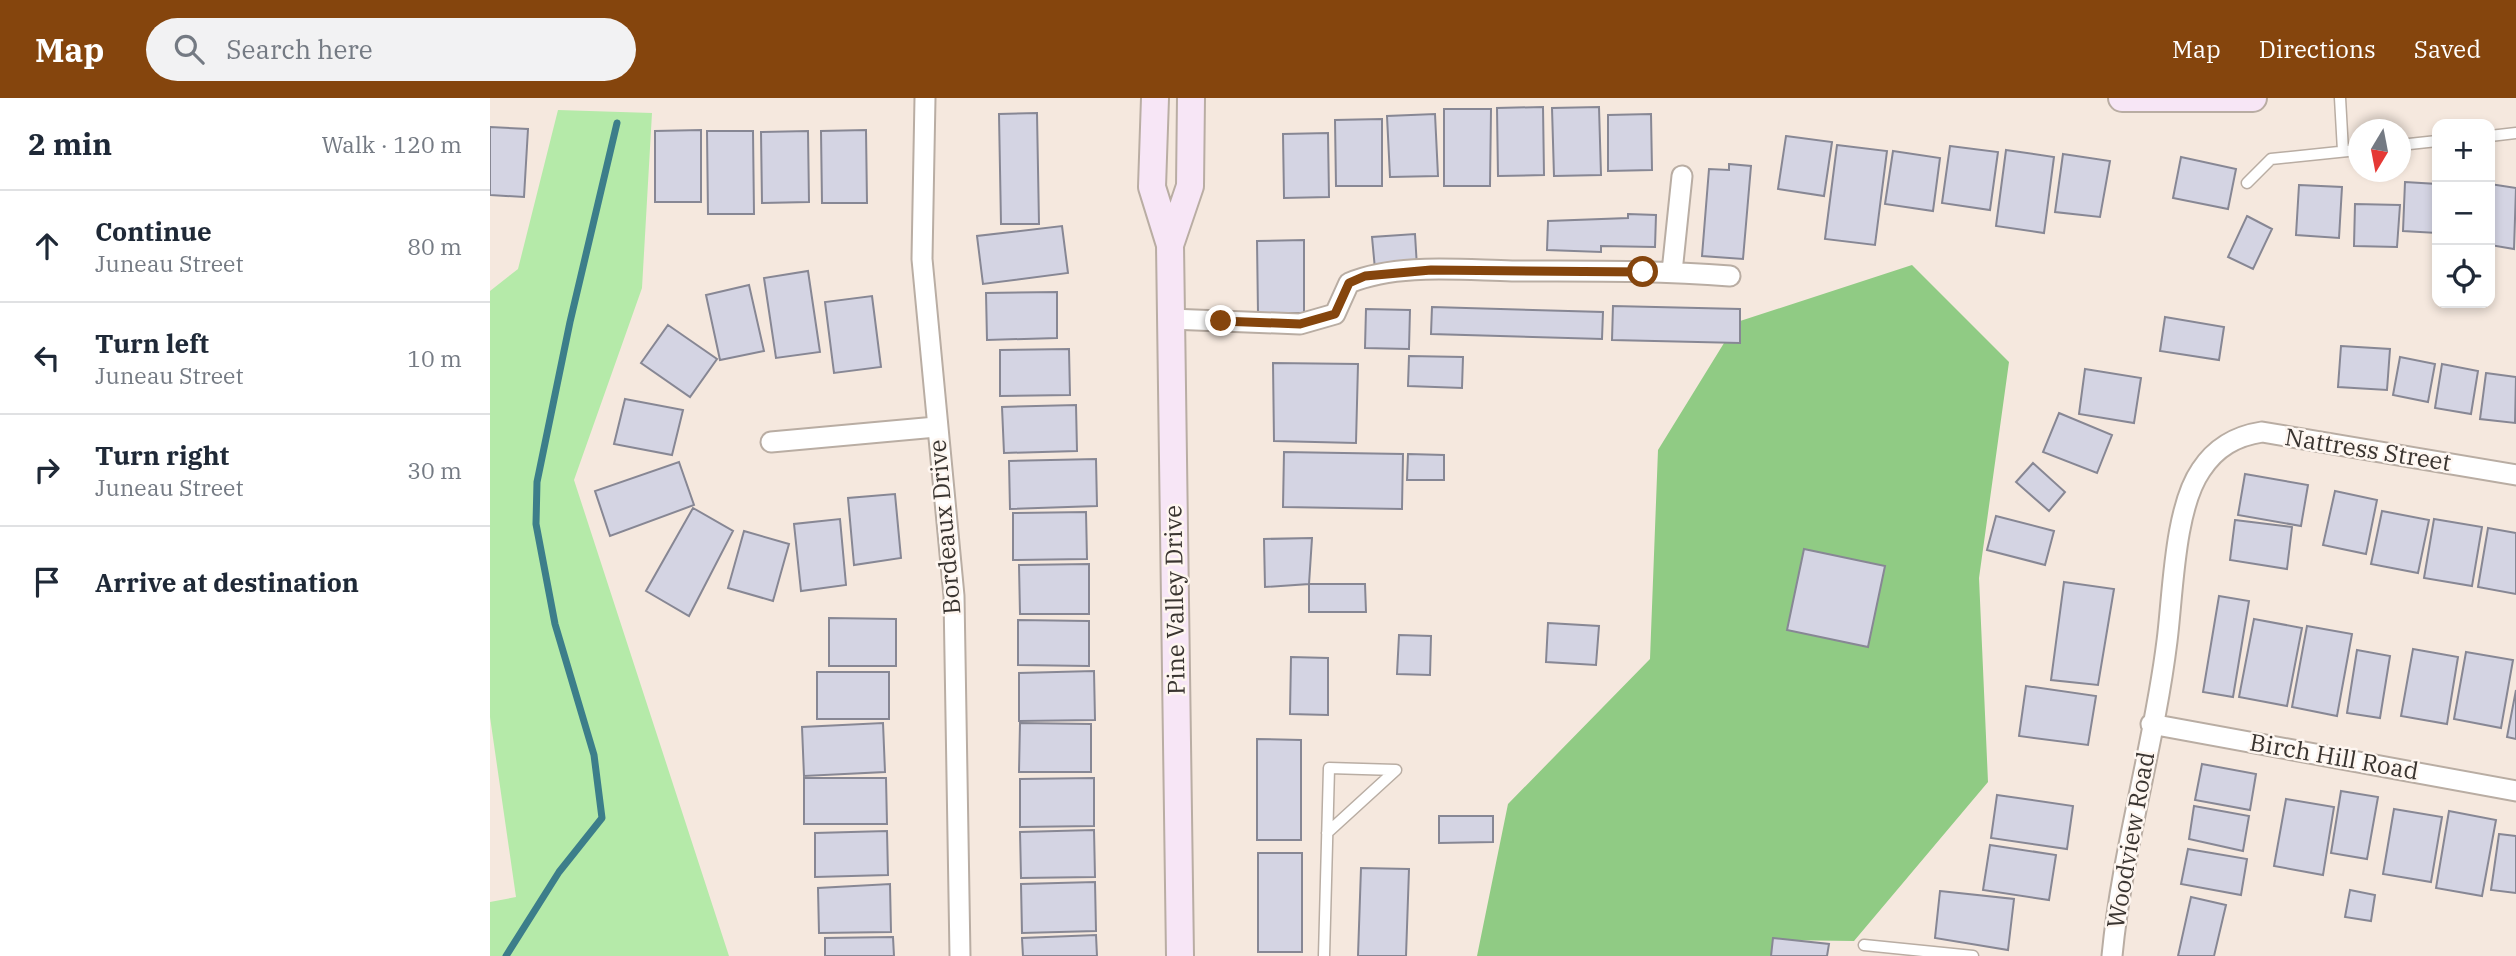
<!DOCTYPE html>
<meta charset="utf-8">
<style>
body{margin:0;font-family:"IBM Plex Serif",serif;background:#f2f2f3;color:#1f2937}
.controls{position:absolute;right:21px;top:21px;display:grid;overflow:hidden;border-radius:14px;box-shadow:0 4px 10px #0003}
.controls button{width:63px;height:63px;display:grid;place-items:center;padding:0;border:0;border-bottom:2px solid #e0e1e3;background:#fff;color:#1f2937;font:35px sans-serif}
.compass{position:absolute;left:1858px;top:21px;width:63px;height:63px;border-radius:50%;background:#fff;box-shadow:0 4px 10px #0003;rotate:190deg}
.stop{position:absolute;width:21px;height:21px;margin:-16px;border:5px solid #85450d;border-radius:50%;background:#fff}
.stop.end{background:#85450d;border-color:#fff;box-shadow:0 2px 7px #0008}
.list{margin:0;padding:0;list-style:none}
h2{display:flex;justify-content:space-between;align-items:center;height:91px;margin:0;padding:0 28px;font-size:30px}
h2 small{font-size:23px;font-weight:400;color:#747a83}
.list li{display:grid;grid-template-columns:46px 1fr auto;gap:21px;align-items:center;box-sizing:border-box;height:112px;padding:0 28px;border-top:2px solid #e0e1e3}
.list b{display:block;font-size:26px;white-space:nowrap}
.list p{margin:0;font-size:23px;white-space:nowrap;color:#747a83}
.list em{font-size:23px;font-style:normal;color:#747a83}
.icon{flex:none;width:38px;height:38px;fill:none;stroke:currentColor;stroke-width:2;stroke-linecap:round;stroke-linejoin:round}
.map{position:relative;flex:none;width:2026px;height:858px;overflow:hidden}
header{display:flex;align-items:center;gap:42px;box-sizing:border-box;height:98px;padding:0 35px;background:#85450d;color:#fff}
header strong{font-size:33px}
nav{display:flex;gap:38px;margin-inline-start:auto;font-size:24px}
.search{width:490px;height:63px;background:#f2f2f3;display:flex;align-items:center;gap:18px;box-sizing:border-box;padding:0 24px;border-radius:38px;color:#747a83;font-size:26px}
main{display:flex}
aside{flex:1;background:#fff}
.map>svg:first-child{display:block}
.green{fill:#b5eaa9}
.forest{fill:#90cb84}
.lines{fill:none;stroke-linecap:round;stroke-linejoin:round}
.stream{stroke:#3c7e8a;stroke-width:7}
.building{fill:#d4d4e3;stroke:#878794;stroke-width:2}
.lane-casing{stroke:#b9ada3;stroke-width:13}
.street-casing{stroke:#b9ada3;stroke-width:23}
.secondary-casing{stroke:#b9ada3;stroke-width:30}
.lane{stroke:#fff;stroke-width:10}
.street{stroke:#fff;stroke-width:19}
.secondary{stroke:#f7e6f6;stroke-width:26}
.route{stroke:#85450d;stroke-width:9}
.labels{text-anchor:middle;stroke-width:5;stroke-linejoin:round;paint-order:stroke}
.street-label{font-size:24px;fill:#393430;stroke:#fef6f0}
</style>
<header>
<strong>Map</strong>
<div class="search"><svg class="icon" aria-label="search" viewBox="0 0 24 24"><circle cx="10" cy="10" r="6"/><path d="M15 15l6 6"/></svg>Search here</div>
<nav><a>Map</a><a>Directions</a><a>Saved</a></nav>
</header>
<main>
<aside>
<h2>2 min<small>Walk · 120 m</small></h2>
<ul class="list">
<li><svg class="icon" aria-label="ahead" viewBox="0 0 24 24"><path d="M12 20V5M6 11l6-6 6 6"/></svg><div><b>Continue</b><p>Juneau Street</p></div><em>80 m</em></li>
<li><svg class="icon" aria-label="left" viewBox="0 0 24 24"><path d="M17 20v-9H6M10 6l-5 5 5 5"/></svg><div><b>Turn left</b><p>Juneau Street</p></div><em>10 m</em></li>
<li><svg class="icon" aria-label="right" viewBox="0 0 24 24"><path d="M7 20v-9h11M14 6l5 5-5 5"/></svg><div><b>Turn right</b><p>Juneau Street</p></div><em>30 m</em></li>
<li><svg class="icon" aria-label="arrive" viewBox="0 0 24 24"><path d="M6 21V4h12l-3 4 3 4H6"/></svg><div><b>Arrive at destination</b></div></li>
</ul>
</aside>
<div class="map">
<svg width="2026" height="858" viewBox="0 0 2026 858">
<rect width="100%" height="100%" fill="#f5e8de"/>
<path class="green" d="M 68,12 L 162,15 L 152,190 L 84,382 L 239,858 L 0,858 L 0,804 L 26,799 L 0,619 L 0,193 L 28,171 Z"/>
<path class="forest" d="M 1422,167 L 1519,264 L 1489,480 L 1498,684 L 1364,843 L 1287,842 L 1283,858 L 987,858 L 1018,706 L 1160,561 L 1168,352 L 1247,224 Z"/>
<g class="lines">
<path class="stream" d="M 16,858 L 69,774 L 112,720 L 104,657 L 65,526 L 46,426 L 47,384 L 80,224 L 127,25"/>
</g>
<path class="building" d="M 1053,9 L 1054,77 L 1008,78 L 1007,10 Z
M 1109,9 L 1111,77 L 1064,78 L 1062,10 Z
M 954,11 L 1001,11 L 1000,88 L 954,88 Z
M 547,15 L 549,126 L 511,126 L 509,16 Z
M 945,16 L 948,78 L 900,79 L 897,18 Z
M 1161,16 L 1162,72 L 1118,73 L 1118,17 Z
M 892,21 L 892,88 L 846,88 L 845,22 Z
M 0,29 L 38,31 L 34,99 L 0,97 Z
M 211,32 L 211,104 L 165,104 L 165,33 Z
M 376,32 L 377,105 L 332,105 L 331,33 Z
M 217,33 L 263,33 L 264,116 L 218,116 Z
M 318,33 L 319,104 L 272,105 L 271,34 Z
M 838,35 L 839,99 L 794,100 L 793,36 Z
M 1296,38 L 1342,44 L 1334,98 L 1288,91 Z
M 1347,47 L 1397,53 L 1385,147 L 1335,141 Z
M 1460,48 L 1508,54 L 1500,112 L 1452,105 Z
M 1516,52 L 1564,59 L 1554,135 L 1506,128 Z
M 1403,53 L 1450,60 L 1443,113 L 1395,106 Z
M 1573,56 L 1620,63 L 1610,119 L 1565,114 Z
M 1691,59 L 1746,71 L 1738,111 L 1683,100 Z
M 1239,66 L 1261,68 L 1253,161 L 1212,158 L 1219,71 L 1239,72 Z
M 1915,84 L 1947,86 L 1947,135 L 1913,133 Z
M 2000,86 L 2026,90 L 2024,151 L 2000,147 Z
M 1809,87 L 1852,89 L 1849,140 L 1806,137 Z
M 1865,106 L 1910,107 L 1907,149 L 1864,148 Z
M 1138,116 L 1166,117 L 1165,149 L 1111,148 L 1111,154 L 1057,152 L 1058,123 L 1138,120 Z
M 1757,118 L 1782,131 L 1763,171 L 1738,159 Z
M 572,128 L 578,175 L 493,186 L 487,138 Z
M 925,136 L 927,169 L 885,171 L 882,139 Z
M 814,142 L 814,215 L 768,215 L 767,143 Z
M 318,173 L 330,254 L 286,260 L 274,180 Z
M 259,187 L 274,253 L 230,262 L 216,197 Z
M 567,194 L 567,240 L 497,242 L 496,195 Z
M 382,198 L 391,269 L 344,275 L 335,204 Z
M 1123,208 L 1250,211 L 1250,245 L 1122,242 Z
M 942,209 L 1113,214 L 1112,241 L 941,236 Z
M 876,211 L 920,212 L 919,251 L 875,250 Z
M 1675,219 L 1734,229 L 1729,262 L 1670,253 Z
M 178,227 L 227,261 L 200,299 L 151,265 Z
M 1851,248 L 1900,251 L 1897,292 L 1848,289 Z
M 579,251 L 580,297 L 510,298 L 510,252 Z
M 919,258 L 973,259 L 972,290 L 918,288 Z
M 1910,259 L 1945,266 L 1938,304 L 1903,297 Z
M 783,265 L 868,266 L 866,345 L 784,343 Z
M 1952,266 L 1988,273 L 1981,316 L 1945,310 Z
M 1595,271 L 1651,280 L 1644,325 L 1589,316 Z
M 1996,275 L 2026,279 L 2025,325 L 1990,321 Z
M 135,301 L 193,312 L 182,357 L 124,346 Z
M 586,307 L 587,353 L 514,355 L 512,309 Z
M 1569,315 L 1622,337 L 1607,375 L 1553,354 Z
M 794,354 L 913,356 L 912,411 L 793,409 Z
M 918,356 L 954,357 L 954,382 L 917,382 Z
M 606,361 L 607,408 L 520,411 L 519,363 Z
M 189,364 L 204,407 L 120,438 L 105,393 Z
M 1543,365 L 1575,394 L 1559,413 L 1526,384 Z
M 1755,376 L 1818,387 L 1811,428 L 1748,417 Z
M 1845,393 L 1887,402 L 1876,456 L 1833,447 Z
M 405,396 L 411,460 L 364,467 L 358,400 Z
M 203,410 L 243,433 L 199,518 L 156,493 Z
M 1892,413 L 1939,422 L 1928,475 L 1881,466 Z
M 596,414 L 597,461 L 523,462 L 523,415 Z
M 1506,418 L 1564,433 L 1555,467 L 1497,452 Z
M 350,421 L 356,487 L 311,493 L 304,426 Z
M 1944,421 L 1992,429 L 1982,488 L 1934,480 Z
M 1745,422 L 1802,429 L 1797,471 L 1740,462 Z
M 1998,430 L 2026,435 L 2026,496 L 1988,489 Z
M 254,433 L 299,446 L 283,503 L 238,490 Z
M 822,440 L 819,486 L 775,489 L 774,441 Z
M 1314,451 L 1395,468 L 1378,549 L 1297,532 Z
M 599,466 L 599,516 L 530,516 L 529,467 Z
M 1574,484 L 1624,491 L 1608,587 L 1561,582 Z
M 819,486 L 875,486 L 876,514 L 819,514 Z
M 1729,498 L 1759,503 L 1743,599 L 1713,594 Z
M 339,520 L 406,521 L 406,568 L 339,568 Z
M 1764,521 L 1812,530 L 1797,608 L 1749,599 Z
M 528,522 L 599,523 L 599,568 L 528,567 Z
M 1058,525 L 1109,528 L 1106,567 L 1056,564 Z
M 1817,528 L 1862,536 L 1847,618 L 1802,609 Z
M 909,537 L 941,538 L 940,577 L 907,576 Z
M 1923,551 L 1968,559 L 1957,626 L 1911,618 Z
M 1867,552 L 1900,558 L 1890,620 L 1857,615 Z
M 1976,554 L 2023,562 L 2011,630 L 1964,621 Z
M 801,559 L 838,560 L 838,617 L 800,616 Z
M 604,573 L 605,622 L 529,623 L 529,575 Z
M 327,574 L 399,574 L 399,621 L 327,621 Z
M 1536,588 L 1606,598 L 1598,647 L 1529,638 Z
M 2026,592 L 2026,641 L 2017,639 Z
M 393,625 L 395,674 L 314,678 L 312,629 Z
M 530,625 L 601,626 L 601,674 L 529,674 Z
M 767,641 L 811,642 L 811,742 L 767,742 Z
M 1712,666 L 1766,676 L 1760,712 L 1705,702 Z
M 314,680 L 396,680 L 397,726 L 314,726 Z
M 604,680 L 604,728 L 530,729 L 530,681 Z
M 1851,693 L 1888,699 L 1877,761 L 1841,755 Z
M 1507,697 L 1583,708 L 1577,751 L 1501,740 Z
M 1796,701 L 1844,709 L 1833,777 L 1784,768 Z
M 1704,708 L 1759,718 L 1753,753 L 1699,741 Z
M 1904,711 L 1952,719 L 1941,784 L 1893,776 Z
M 1959,713 L 2006,722 L 1992,798 L 1946,790 Z
M 949,718 L 1003,718 L 1003,744 L 949,745 Z
M 604,732 L 605,779 L 531,780 L 530,734 Z
M 397,733 L 398,777 L 325,779 L 325,735 Z
M 2009,736 L 2026,738 L 2026,795 L 2001,792 Z
M 1500,747 L 1566,757 L 1559,802 L 1493,792 Z
M 1698,751 L 1757,761 L 1751,797 L 1691,786 Z
M 768,755 L 812,755 L 812,854 L 768,854 Z
M 871,770 L 919,771 L 916,858 L 868,858 Z
M 605,784 L 606,833 L 532,835 L 531,786 Z
M 400,786 L 401,834 L 329,835 L 328,790 Z
M 1860,792 L 1885,797 L 1881,823 L 1855,819 Z
M 1450,793 L 1524,801 L 1518,852 L 1445,840 Z
M 1701,799 L 1736,807 L 1724,858 L 1688,858 Z
M 606,837 L 607,858 L 533,858 L 532,840 Z
M 403,839 L 404,858 L 335,858 L 335,840 Z
M 1283,840 L 1339,846 L 1337,858 L 1281,858 Z"/>
<g class="lines">
<defs>
<path id="lane" d="M 1850,0 L 1853,53
M 2000,38 L 2026,35
M 1910,47 L 1947,43
M 1757,85 L 1781,61 L 1868,52
M 1374,847 L 1483,858
M 834,858 L 839,670 L 906,672 L 837,735"/>
<path id="street" d="M 435,0 L 432,161 L 464,498 L 470,858
M 1182,174 L 1192,78
M 680,221 L 810,226 L 845,216 L 859,185 C 907,165 970,172 1022,173 C 1095,173 1168,172 1240,178
M 281,344 L 446,329
M 1661,626 L 2026,693
M 1622,858 C 1632,752 1664,649 1677,543 C 1683,497 1684,411 1711,372 C 1726,349 1746,338 1772,334 L 2026,377"/>
<path id="secondary" d="M 665,0 L 662,89 L 680,147 L 690,858
M 1632,0 L 1763,0
M 680,147 L 700,88 L 701,0"/>
</defs>
<use href="#lane" class="lane-casing"/>
<use href="#street" class="street-casing"/>
<use href="#secondary" class="secondary-casing"/>
<use href="#lane" class="lane"/>
<use href="#street" class="street"/>
<use href="#secondary" class="secondary"/>
</g>
<g class="lines">
<path class="route" d="M 731,223 L 810,226 L 845,216 L 859,185 L 875,178 L 941,172 L 1153,174"/>
</g>
<g class="labels">
<g class="street-label">
<text transform="translate(1878 352) rotate(9)" y="8">Nattress Street</text>
<text transform="translate(455 429) rotate(-95)" y="8">Bordeaux Drive</text>
<text transform="translate(685 502) rotate(-91)" y="8">Pine Valley Drive</text>
<text transform="translate(1844 659) rotate(10)" y="8">Birch Hill Road</text>
<text transform="translate(1641 742) rotate(-80)" y="8">Woodview Road</text>
</g>
</g>
</svg>
<div class="controls">
<button>+</button>
<button>−</button>
<button><svg class="icon" aria-label="locate" viewBox="0 0 24 24"><circle cx="12" cy="12" r="6"/><path d="M12 2v4M12 18v4M2 12h4M18 12h4"/></svg></button>
</div>
<svg class="compass" viewBox="-18 -18 36 36"><path d="M0-13l5 13h-10z" fill="#e53935"/><path d="M0 13l5-13h-10z" fill="#747a83"/></svg>
<div class="stop" style="left:1153px;top:174px"></div>
<div class="stop end" style="left:731px;top:223px"></div>
</div>
</main>
